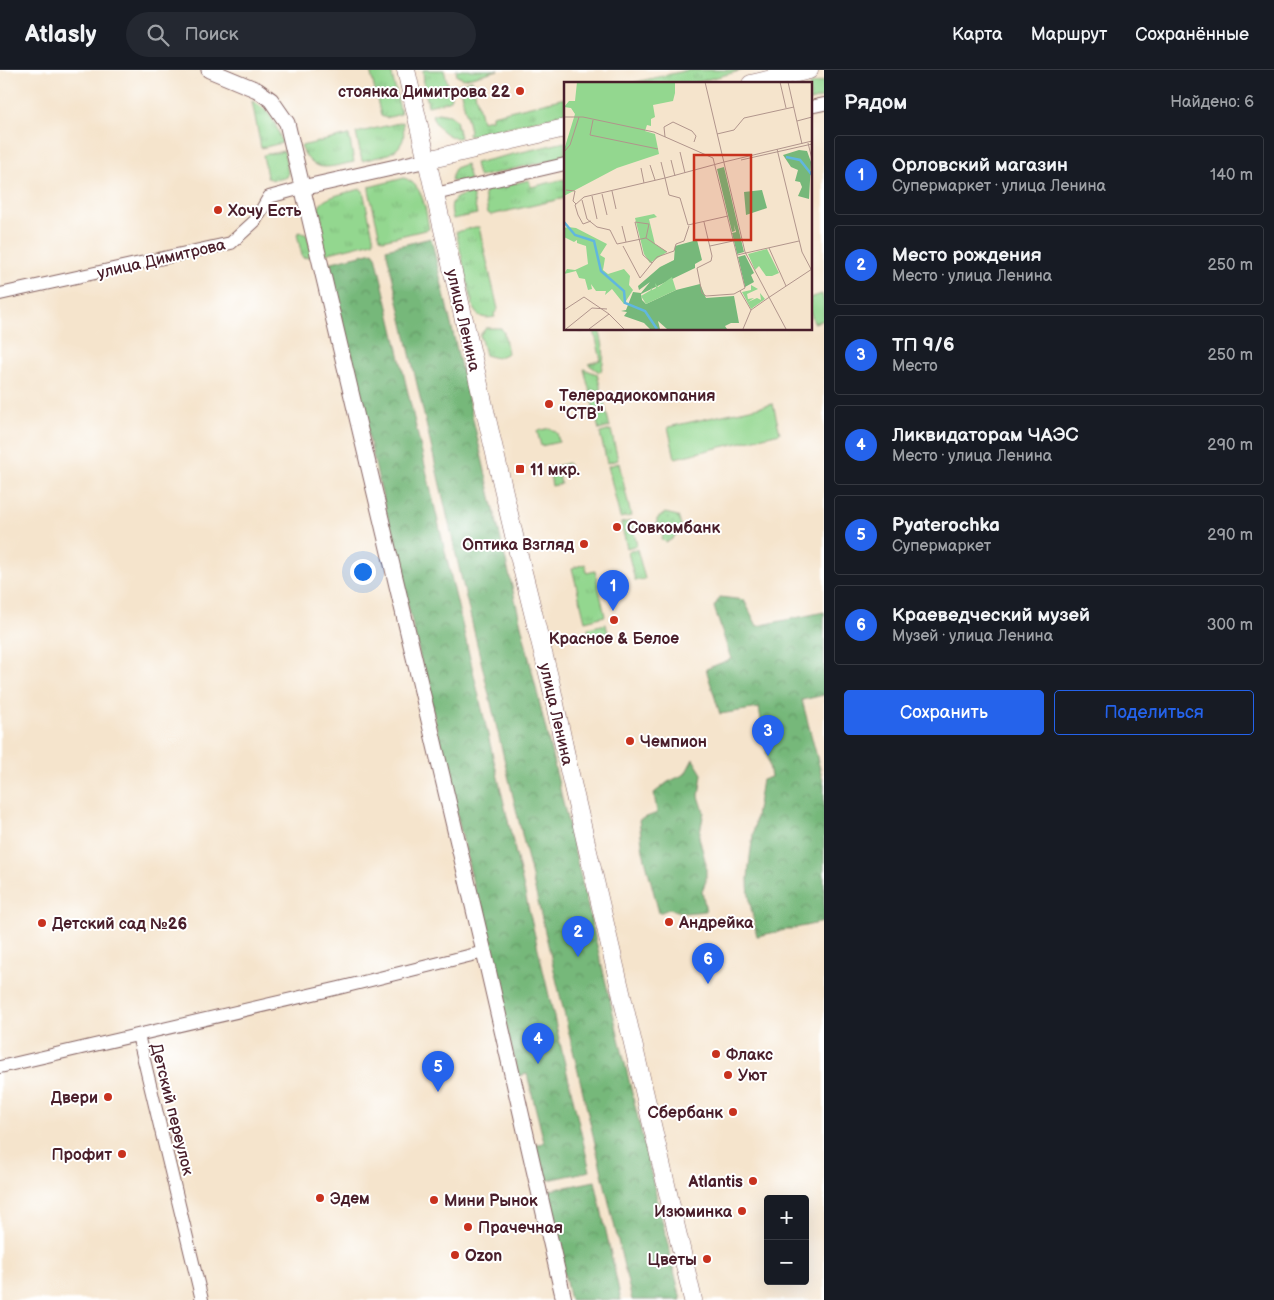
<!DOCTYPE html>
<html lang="ru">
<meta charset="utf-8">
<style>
body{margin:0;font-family:"Balsamiq Sans",sans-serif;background:#242831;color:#f1f3f6}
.controls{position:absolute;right:15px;bottom:15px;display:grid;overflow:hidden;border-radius:5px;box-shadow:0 5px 20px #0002}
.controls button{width:45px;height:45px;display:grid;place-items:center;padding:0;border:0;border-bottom:1px solid #363941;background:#171b24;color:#f1f3f6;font:25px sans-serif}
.you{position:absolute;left:362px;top:501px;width:18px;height:18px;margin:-12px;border:4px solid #fff;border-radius:50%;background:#1a73e8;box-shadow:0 0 0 8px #1a73e833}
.badge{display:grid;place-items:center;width:32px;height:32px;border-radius:50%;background:#2563eb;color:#fff;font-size:16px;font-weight:700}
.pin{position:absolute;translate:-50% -41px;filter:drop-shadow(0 1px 2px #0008)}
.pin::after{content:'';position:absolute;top:26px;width:18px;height:15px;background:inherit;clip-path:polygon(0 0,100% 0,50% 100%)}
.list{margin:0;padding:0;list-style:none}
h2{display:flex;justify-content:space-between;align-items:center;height:65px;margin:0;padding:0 20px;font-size:21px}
h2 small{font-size:16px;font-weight:400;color:#9ea1a6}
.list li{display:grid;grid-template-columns:32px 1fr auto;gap:15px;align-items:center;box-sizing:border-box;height:80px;margin:0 10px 10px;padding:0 10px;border:1px solid #363941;border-radius:5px}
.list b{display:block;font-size:19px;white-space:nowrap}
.list p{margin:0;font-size:16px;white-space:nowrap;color:#9ea1a6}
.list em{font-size:16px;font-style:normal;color:#9ea1a6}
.actions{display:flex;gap:10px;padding:15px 20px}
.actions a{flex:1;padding:11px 0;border:1px solid #2563eb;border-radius:5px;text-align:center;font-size:18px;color:#2563eb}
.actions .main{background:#2563eb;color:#fff}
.icon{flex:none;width:28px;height:28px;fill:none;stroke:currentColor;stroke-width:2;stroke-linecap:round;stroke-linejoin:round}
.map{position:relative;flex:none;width:824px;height:1230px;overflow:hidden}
header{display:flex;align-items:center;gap:30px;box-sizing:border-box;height:70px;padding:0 25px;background:#171b24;border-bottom:1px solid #363941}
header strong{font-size:24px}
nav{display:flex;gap:28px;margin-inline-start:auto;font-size:18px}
.search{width:350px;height:45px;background:#242831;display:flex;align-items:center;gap:12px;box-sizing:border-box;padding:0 18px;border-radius:28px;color:#9ea1a6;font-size:19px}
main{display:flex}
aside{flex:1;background:#171b24}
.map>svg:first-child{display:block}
.grass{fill:url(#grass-tufts);stroke:#6e7b5d}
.forest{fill:url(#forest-crowns);stroke:#606c52}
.park{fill:url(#park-dots);stroke:#6e7b5d}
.garden{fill:#93d78f;stroke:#6e7b5d}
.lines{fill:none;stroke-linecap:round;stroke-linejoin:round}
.minor-casing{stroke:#866463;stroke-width:14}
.tertiary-casing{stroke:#866463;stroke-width:17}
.secondary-casing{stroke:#866463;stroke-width:19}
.minor{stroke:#fff;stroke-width:12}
.tertiary{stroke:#fff;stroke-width:15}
.secondary{stroke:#fff;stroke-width:18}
.poi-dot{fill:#c8321e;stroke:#fff;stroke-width:2}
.labels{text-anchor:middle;stroke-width:4;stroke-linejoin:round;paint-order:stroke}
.poi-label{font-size:16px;font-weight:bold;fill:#4a1f2b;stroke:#fff;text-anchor:start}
.street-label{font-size:16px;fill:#4a1f2b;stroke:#fff}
.inset-river{fill:none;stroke:#61b7de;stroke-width:2.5}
.inset-road{fill:none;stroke:#b1958c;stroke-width:1}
.view{fill:#c8321e;fill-opacity:0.15;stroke:#c8321e;stroke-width:2.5}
.inset-edge{fill:none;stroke:#4a1f2b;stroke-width:2.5}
</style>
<header>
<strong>Atlasly</strong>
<div class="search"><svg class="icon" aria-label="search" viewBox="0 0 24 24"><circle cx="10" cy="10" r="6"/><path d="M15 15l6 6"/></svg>Поиск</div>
<nav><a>Карта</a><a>Маршрут</a><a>Сохранённые</a></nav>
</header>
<main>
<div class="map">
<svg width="824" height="1230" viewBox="0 0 824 1230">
<defs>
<pattern id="grass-tufts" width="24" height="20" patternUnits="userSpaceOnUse" patternTransform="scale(1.25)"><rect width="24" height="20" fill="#93d78f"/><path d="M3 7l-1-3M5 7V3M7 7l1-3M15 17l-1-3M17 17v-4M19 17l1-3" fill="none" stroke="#80b87c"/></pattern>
<pattern id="forest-crowns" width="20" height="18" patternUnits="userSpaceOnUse" patternTransform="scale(1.25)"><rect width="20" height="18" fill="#76b87a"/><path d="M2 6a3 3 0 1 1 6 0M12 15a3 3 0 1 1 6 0" fill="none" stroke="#639564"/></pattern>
<pattern id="park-dots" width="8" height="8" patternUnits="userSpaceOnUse" patternTransform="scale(1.25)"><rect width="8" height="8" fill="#93d78f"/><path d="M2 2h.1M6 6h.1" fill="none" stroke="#80b87c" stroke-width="1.8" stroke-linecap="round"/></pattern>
</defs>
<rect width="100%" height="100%" fill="#fff"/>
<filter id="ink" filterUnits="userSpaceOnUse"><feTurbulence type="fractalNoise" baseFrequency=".02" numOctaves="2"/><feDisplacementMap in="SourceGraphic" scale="10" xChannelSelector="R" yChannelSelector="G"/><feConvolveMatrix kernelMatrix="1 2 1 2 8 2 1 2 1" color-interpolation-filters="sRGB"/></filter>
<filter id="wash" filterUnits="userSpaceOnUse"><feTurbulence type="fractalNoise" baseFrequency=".0096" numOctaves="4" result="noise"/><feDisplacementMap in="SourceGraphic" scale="20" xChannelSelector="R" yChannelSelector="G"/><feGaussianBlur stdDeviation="1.12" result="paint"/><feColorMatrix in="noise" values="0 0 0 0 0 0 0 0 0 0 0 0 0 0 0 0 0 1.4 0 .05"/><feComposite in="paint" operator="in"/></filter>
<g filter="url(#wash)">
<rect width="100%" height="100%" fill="#f5e4cc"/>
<path class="grass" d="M 370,0 L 391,0 L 401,44 L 386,48 L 381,46 Z
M 423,0 L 444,0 L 451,27 L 449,31 L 428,36 L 424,14 Z
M 456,0 L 498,0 L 464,9 L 457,6 Z
M 688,0 L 743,0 L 691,14 L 628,14 Z
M 472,10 L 482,51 L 492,49 L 492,45 L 565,28 L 565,44 L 469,66 L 468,63 L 470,61 L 459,14 Z
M 824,11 L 824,27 L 810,31 L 810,15 Z
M 252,31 C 270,40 277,55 282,73 L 261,78 Z
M 438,43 L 450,45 L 456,50 L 460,68 C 446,68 436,57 432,45 Z
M 403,52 C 403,58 405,67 402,72 C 396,86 375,87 362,91 L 356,63 Z
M 349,65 L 354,92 C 329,97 312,105 301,76 Z
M 565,72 L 565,87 L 479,107 L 478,106 L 475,93 Z
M 284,81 L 288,103 L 287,107 C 281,109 273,112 267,107 L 263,85 Z
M 466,94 L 470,110 L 459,112 L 452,111 L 451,109 L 455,98 Z
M 404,108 C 424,114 426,143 429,159 L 383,170 L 380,168 L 369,120 L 369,117 Z
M 565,109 L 565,128 L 491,145 L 488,143 L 484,124 L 486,120 L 529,110 L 531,117 Z
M 361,119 L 363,121 L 374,170 L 373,172 L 325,184 C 313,133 309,131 361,119 Z
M 472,123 L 477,144 L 453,149 C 448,129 454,127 472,123 Z
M 475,157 L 479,157 L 498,239 L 494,244 L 495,247 C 486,249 479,248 474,240 L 456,162 Z
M 300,162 L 307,165 L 313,186 L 303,188 L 302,186 L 297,164 Z
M 486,258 L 501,258 L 504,263 L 508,283 L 497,288 L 485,285 L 480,265 Z
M 580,259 L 599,259 C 603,275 606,285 601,301 L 599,302 L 588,294 L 601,290 L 594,260 L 580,262 Z
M 584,299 L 597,304 L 601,320 L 590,323 Z
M 602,324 L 610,357 L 599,360 L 591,327 Z
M 550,358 L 557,363 L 559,372 L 541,376 L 537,361 Z
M 611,360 L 618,390 L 607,393 L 600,363 Z
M 568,393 L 570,399 L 558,403 L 561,414 L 552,416 L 549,398 Z
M 619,393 L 631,446 L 620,448 L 608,396 Z
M 631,451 L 637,475 L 627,478 L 621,453 Z
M 637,479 L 645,509 L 635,511 L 628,482 Z
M 585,494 L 587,503 L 595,501 L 605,546 L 585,551 L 572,498 Z
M 606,554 L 608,563 L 589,566 L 588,558 Z"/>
<path class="forest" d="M 431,168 L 501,470 L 681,1230 L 632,1230 L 460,502 L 386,179 Z
M 373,182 L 376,186 L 590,1101 L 544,1111 L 535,1076 L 544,1072 L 527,1004 L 518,1006 L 328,193 Z
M 720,527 L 744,530 L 757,556 L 824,542 L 824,625 L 802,630 L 824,714 L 824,852 L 757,866 C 753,848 748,828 748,809 C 750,776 757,743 762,710 L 771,707 L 759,638 L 720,644 L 706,599 L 731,589 L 714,537 Z
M 693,689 L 702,704 L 699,726 L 704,742 L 699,767 L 706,794 L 706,811 L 702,821 L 706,841 L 685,843 L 669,839 L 659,843 L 643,781 L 639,750 L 657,743 L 654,723 L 668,712 L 685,704 Z
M 595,1111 L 621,1230 L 570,1230 L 546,1121 Z"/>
<path class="park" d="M 665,443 L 678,446 L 682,459 L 671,470 L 666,472 L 661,469 L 663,466 L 661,462 L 657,462 L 657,449 Z"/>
<path class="garden" d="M 822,224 L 824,232 L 824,250 L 814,253 L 810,241 L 810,228 Z
M 773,334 L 780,363 L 675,388 L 668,357 Z"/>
</g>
<g filter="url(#ink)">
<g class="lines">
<defs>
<path id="minor" d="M 810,37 L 824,34
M 435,124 L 565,94
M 0,224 L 231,173 L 255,151 L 269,127 L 302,118
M 138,965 L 202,1230
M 0,997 L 339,918 L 484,882"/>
<path id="tertiary" d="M 209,0 L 257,20 L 271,30 L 287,53 L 484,882 L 564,1230
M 302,118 L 427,90"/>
<path id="secondary" d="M 406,0 L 516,474 L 551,615 L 569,700 L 693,1230
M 751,14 L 809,0
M 427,90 L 565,58"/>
</defs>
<use href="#minor" class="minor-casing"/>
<use href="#tertiary" class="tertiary-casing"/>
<use href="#secondary" class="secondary-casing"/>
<use href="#minor" class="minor"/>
<use href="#tertiary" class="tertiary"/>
<use href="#secondary" class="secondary"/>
</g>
</g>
<g class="poi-dot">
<circle cx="520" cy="21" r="5"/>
<circle cx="218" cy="140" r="5"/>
<circle cx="549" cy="334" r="5"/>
<rect x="515" y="394" width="10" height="10" rx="2.5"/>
<circle cx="617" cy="457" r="5"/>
<circle cx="584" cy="474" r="5"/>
<circle cx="614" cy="550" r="5"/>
<circle cx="630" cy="671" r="5"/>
<circle cx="669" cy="852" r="5"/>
<circle cx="42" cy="853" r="5"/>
<circle cx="716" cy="984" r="5"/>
<circle cx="728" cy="1005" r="5"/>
<circle cx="108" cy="1027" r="5"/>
<circle cx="733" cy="1042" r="5"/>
<circle cx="122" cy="1084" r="5"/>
<circle cx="753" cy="1111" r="5"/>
<circle cx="320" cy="1128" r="5"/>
<circle cx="434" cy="1130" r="5"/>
<circle cx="742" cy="1141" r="5"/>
<circle cx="468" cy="1157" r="5"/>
<circle cx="455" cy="1185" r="5"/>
<circle cx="707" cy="1189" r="5"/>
</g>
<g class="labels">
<g class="poi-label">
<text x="510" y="27" text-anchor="end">стоянка Димитрова 22</text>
<text x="228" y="146">Хочу Есть</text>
<text x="559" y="331">Телерадиокомпания<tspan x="559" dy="18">"СТВ"</tspan></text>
<text x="530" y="405">11 мкр.</text>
<text x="627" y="463">Совкомбанк</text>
<text x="574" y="480" text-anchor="end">Оптика Взгляд</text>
<text x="614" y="574" text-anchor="middle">Красное &amp; Белое</text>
<text x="640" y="677">Чемпион</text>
<text x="679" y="858">Андрейка</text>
<text x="52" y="859">Детский сад №26</text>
<text x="726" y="990">Флакс</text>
<text x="738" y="1011">Уют</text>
<text x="98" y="1033" text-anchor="end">Двери</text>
<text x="723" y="1048" text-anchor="end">Сбербанк</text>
<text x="112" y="1090" text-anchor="end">Профит</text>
<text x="743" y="1117" text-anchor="end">Atlantis</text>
<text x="330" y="1134">Эдем</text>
<text x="444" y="1136">Мини Рынок</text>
<text x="732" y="1147" text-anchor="end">Изюминка</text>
<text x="478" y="1163">Прачечная</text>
<text x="465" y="1191">Ozon</text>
<text x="697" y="1195" text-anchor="end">Цветы</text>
</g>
<g class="street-label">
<text transform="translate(161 188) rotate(-13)" y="6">улица Димитрова</text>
<text transform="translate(464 250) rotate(77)" y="6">улица Ленина</text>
<text transform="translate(557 644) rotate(77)" y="6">улица Ленина</text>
<text transform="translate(173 1039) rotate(76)" y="6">Детский переулок</text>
</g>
</g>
<g transform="translate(564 12)">
<rect width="248" height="248" fill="#f5e4cc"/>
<path d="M 90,132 L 93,135 L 85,137 L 91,162 L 103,170 L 86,181 L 80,172 L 71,136 ZM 4,145 L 12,146 L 43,162 L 36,173 L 41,176 L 39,188 L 44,192 L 60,187 L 66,194 L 65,203 L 69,208 L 60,222 L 48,207 L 41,213 L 42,209 L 32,209 L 27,202 L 28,207 L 24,208 L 21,197 L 15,196 L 12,189 L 0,192 L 3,187 L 11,188 L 24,182 L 22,164 L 13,161 L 13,158 L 10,160 L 0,155 L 0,146 ZM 187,203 L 194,207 L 183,212 L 184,217 L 190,216 L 184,220 L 193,216 L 197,218 L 196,211 L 201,217 L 187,227 L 178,210 L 187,208 Z" fill="#93d78f"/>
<path d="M 235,68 L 243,69 L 247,80 L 245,117 L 234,114 L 238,105 L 236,100 L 231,99 L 234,88 L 227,85 L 219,73 ZM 160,85 L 180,170 L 173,172 L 168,151 L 172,150 L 170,143 L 171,149 L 168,150 L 153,87 ZM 198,108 L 203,126 L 182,133 L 180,110 ZM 133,158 L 138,178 L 131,182 L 131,186 L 77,212 L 78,218 L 82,222 L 112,208 L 136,202 L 142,216 L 170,214 L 175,241 L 167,241 L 161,244 L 163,247 L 103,247 L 94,239 L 96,247 L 86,247 L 80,241 L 60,234 L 63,230 L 57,229 L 62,228 L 69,210 L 77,211 L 86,200 L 75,208 L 74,204 L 96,185 L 110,178 L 111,164 ZM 181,173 L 190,191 L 187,193 L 190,200 L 181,205 L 174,175 Z" fill="#76b87a"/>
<path d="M 203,167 L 215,191 L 208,194 L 202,194 L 195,184 L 191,188 L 184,172 ZM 108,195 L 112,208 L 82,222 L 77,214 L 87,208 L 87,205 L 88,208 L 92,206 L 91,201 L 94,205 Z" fill="#93d78f"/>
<path d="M 13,0 L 111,0 L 111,11 L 109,19 L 89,23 L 91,35 L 87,37 L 87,44 L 83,43 L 81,49 L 91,52 L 95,72 L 53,86 L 0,114 L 0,68 L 11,32 L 7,26 L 0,25 L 5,19 L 11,19 Z" fill="#93d78f"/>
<path class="inset-river" d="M 222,75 L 236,78 L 248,93M 0,140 L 11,153 L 30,159 L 37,189 L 60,209 L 61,221 L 81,229 L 93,247"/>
<path class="inset-road" d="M 141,0 L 181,170 L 222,247M 216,0 L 222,26M 224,0 L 238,62M 0,35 L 19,35 L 90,50 L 149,76 L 181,206 L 170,212 L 142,214 L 138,211 L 133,186 L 147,179 L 148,174 L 140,140M 29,38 L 26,53 L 94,67M 233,39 L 248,35M 153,52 L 170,48 L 180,36 L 230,25M 101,55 L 100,45 L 109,40 L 128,49 L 132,54 L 130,60M 244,61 L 248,77M 213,67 L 238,170 L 248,189M 0,70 L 6,63 L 15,35M 116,70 L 121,91M 107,78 L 111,94M 177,78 L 248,62M 97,80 L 101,96M 160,80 L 101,96 L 105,113 L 116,116 L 124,143 L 164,134M 160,80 L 248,59M 86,83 L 91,98M 77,86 L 80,101M 2,108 L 11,109 L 9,119 L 12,122M 48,109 L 52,127M 38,112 L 43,133M 28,114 L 33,137M 18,118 L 23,137 L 33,145 L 46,148 L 53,162 L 82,156 L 103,170M 27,139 L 19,142 L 14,133 L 11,123 L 20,115 L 101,96M 58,144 L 62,160M 82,156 L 85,142 L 71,140 L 79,173 L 88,181M 59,164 L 76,196 L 93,175 L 110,169 L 112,162 L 120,159 L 125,144M 146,164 L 169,159M 205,166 L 222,204M 173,173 L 235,159M 176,209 L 187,228M 204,216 L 248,187M 0,228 L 20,215 L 45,232 L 60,247M 2,247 L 28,226 L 43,227M 25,247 L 45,232M 179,247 L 187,228 L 204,216"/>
<path class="view" d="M 130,73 L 187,73 L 187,158 L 130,158 Z"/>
<rect width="248" height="248" class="inset-edge"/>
</g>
</svg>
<div class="controls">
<button>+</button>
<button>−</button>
</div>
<div class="you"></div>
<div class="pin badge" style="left:613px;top:541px">1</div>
<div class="pin badge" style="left:578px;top:887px">2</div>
<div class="pin badge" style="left:768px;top:686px">3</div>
<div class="pin badge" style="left:538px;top:994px">4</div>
<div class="pin badge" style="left:438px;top:1022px">5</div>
<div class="pin badge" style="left:708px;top:914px">6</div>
</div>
<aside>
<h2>Рядом<small>Найдено: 6</small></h2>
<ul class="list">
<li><span class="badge">1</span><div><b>Орловский магазин</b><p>Супермаркет · улица Ленина</p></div><em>140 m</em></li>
<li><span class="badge">2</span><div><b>Место рождения</b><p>Место · улица Ленина</p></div><em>250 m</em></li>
<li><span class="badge">3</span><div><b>ТП 9/6</b><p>Место</p></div><em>250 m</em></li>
<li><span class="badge">4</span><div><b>Ликвидаторам ЧАЭС</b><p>Место · улица Ленина</p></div><em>290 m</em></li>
<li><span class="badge">5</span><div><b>Pyaterochka</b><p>Супермаркет</p></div><em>290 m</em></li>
<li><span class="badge">6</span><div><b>Краеведческий музей</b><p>Музей · улица Ленина</p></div><em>300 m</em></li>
</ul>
<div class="actions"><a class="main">Сохранить</a><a>Поделиться</a></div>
</aside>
</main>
